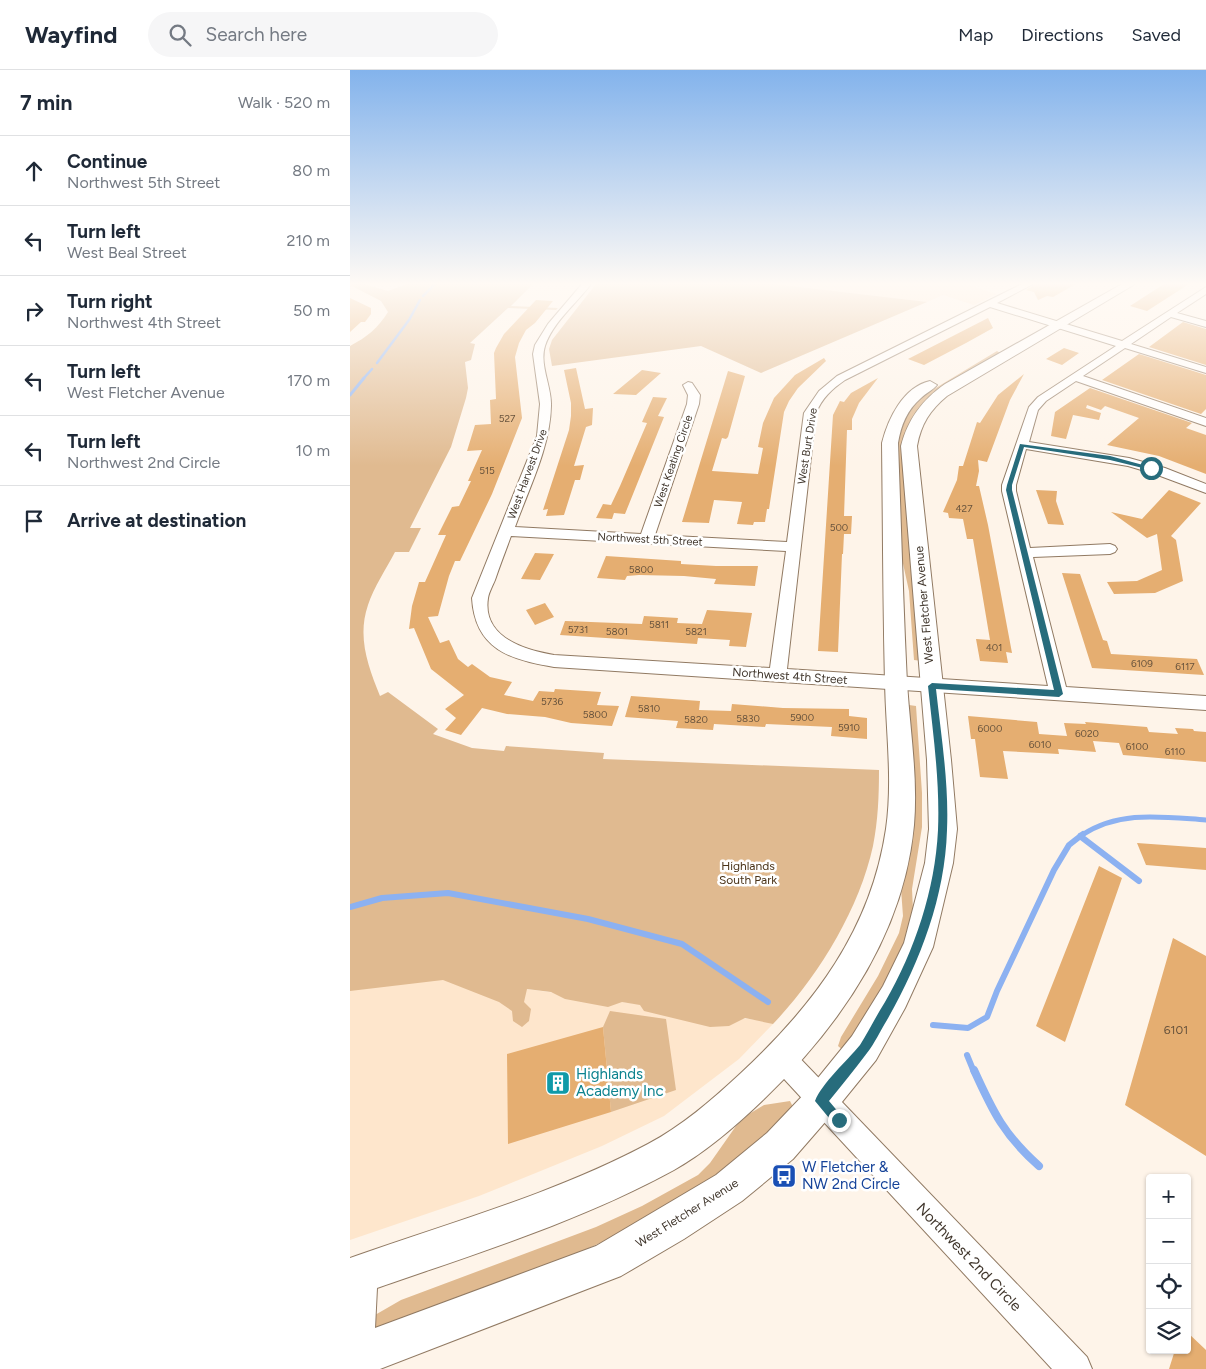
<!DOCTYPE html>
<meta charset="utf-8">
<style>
body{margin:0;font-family:Figtree,sans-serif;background:#f6f6f7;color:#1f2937}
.controls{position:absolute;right:15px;bottom:15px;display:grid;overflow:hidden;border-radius:5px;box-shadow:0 1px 4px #0004}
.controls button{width:45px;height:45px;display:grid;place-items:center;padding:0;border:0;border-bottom:1px solid #e0e1e3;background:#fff;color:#1f2937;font:25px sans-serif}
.stop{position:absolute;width:15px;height:15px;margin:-11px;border:4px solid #276c7c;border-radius:50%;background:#fff}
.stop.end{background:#276c7c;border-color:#fff;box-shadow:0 1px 5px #0008}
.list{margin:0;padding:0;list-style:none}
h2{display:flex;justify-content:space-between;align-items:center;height:65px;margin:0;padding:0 20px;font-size:21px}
h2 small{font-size:16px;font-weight:400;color:#747a83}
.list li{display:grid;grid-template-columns:32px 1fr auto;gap:15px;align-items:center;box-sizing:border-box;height:70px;padding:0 20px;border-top:1px solid #e0e1e3}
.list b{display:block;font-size:19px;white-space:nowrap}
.list p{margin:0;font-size:16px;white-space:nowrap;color:#747a83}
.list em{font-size:16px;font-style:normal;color:#747a83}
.icon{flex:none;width:28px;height:28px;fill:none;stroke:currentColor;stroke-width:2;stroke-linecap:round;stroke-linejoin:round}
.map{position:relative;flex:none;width:856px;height:1299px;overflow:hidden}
header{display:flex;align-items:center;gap:30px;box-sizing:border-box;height:70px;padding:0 25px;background:#fff;border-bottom:1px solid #e0e1e3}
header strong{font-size:24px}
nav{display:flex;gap:28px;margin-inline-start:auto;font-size:18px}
.search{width:350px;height:45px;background:#f6f6f7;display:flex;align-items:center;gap:12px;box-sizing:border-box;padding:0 18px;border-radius:28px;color:#747a83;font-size:19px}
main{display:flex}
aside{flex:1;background:#fff}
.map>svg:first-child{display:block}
.built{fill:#fee6cc}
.green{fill:#e0ba90}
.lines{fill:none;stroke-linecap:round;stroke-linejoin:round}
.stream-far4{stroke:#8cb1f1;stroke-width:2.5}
.stream-far3{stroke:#8cb1f1;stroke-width:3}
.stream-far2{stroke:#8cb1f1;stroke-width:5}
.stream-far1{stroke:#8cb1f1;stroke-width:6}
.stream{stroke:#8cb1f1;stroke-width:8}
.building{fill:#e5ae71}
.minor-casing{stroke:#917a63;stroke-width:2}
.major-casing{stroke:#917a63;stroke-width:2}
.minor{fill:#fff;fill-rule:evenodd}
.major{fill:#fff;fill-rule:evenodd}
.route{fill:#276c7c}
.labels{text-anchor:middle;stroke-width:5;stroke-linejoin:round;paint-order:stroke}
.number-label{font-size:10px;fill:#69543d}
.far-street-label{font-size:11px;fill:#40362c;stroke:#fff}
.street-label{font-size:12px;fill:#40362c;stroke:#fff}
.park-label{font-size:12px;fill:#4a3318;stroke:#fff}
.near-number-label{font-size:12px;fill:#69543d}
.near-culture-label{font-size:15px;fill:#0d838f;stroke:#fff;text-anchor:start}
.near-transit-label{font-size:15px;fill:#164399;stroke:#fff;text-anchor:start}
.near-street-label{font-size:15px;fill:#40362c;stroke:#fff}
</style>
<header>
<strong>Wayfind</strong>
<div class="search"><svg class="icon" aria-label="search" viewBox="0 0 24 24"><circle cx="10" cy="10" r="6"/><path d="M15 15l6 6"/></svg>Search here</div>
<nav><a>Map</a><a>Directions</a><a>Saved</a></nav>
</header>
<main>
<aside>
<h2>7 min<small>Walk · 520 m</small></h2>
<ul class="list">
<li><svg class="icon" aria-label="ahead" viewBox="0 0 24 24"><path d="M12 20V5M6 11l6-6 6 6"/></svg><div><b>Continue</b><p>Northwest 5th Street</p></div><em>80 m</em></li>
<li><svg class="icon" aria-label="left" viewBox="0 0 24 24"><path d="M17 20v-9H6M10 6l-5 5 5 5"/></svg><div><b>Turn left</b><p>West Beal Street</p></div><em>210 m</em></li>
<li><svg class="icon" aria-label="right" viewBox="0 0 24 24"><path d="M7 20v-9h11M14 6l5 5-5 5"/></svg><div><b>Turn right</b><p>Northwest 4th Street</p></div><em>50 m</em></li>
<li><svg class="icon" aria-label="left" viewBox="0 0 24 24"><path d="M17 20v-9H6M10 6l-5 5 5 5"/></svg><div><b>Turn left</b><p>West Fletcher Avenue</p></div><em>170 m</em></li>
<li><svg class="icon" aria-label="left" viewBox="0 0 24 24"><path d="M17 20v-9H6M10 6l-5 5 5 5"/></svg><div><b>Turn left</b><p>Northwest 2nd Circle</p></div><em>10 m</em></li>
<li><svg class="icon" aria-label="arrive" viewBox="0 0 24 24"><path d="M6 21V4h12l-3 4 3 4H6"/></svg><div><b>Arrive at destination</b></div></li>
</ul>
</aside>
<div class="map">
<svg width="856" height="1299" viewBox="0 0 856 1299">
<rect width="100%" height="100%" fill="#fef4e9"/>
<path class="built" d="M 424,214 L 616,214 L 647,224 L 624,235 L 593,225 L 577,232 Z
M 80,906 L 414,951 L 423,954 L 389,989 L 314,1046 L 252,1076 L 129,1126 L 0,1170 L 0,919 Z"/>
<path class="green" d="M 3,214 L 14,214 L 38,221 L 57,214 L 183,214 L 161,236 L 208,238 L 206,240 L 158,238 L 120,273 L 125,274 L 121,290 L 115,292 L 118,318 L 116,328 L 101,377 L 60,458 L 71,458 L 59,482 L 45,482 C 36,499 24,517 18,535 C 7,567 18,596 30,626 L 38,622 L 88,659 L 83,664 L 122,678 L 154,681 L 156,676 L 254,683 L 253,689 L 529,700 C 529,726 528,751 523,776 C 509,840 468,907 423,954 L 395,948 L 379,956 L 360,957 L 294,941 L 290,935 L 272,932 L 258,937 L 215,929 L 201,922 L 177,919 L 174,932 L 181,939 L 179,951 L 172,957 L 163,951 L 162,941 L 149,932 L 93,910 L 0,921 L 0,276 C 17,267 28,258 38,242 L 31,231 L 0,215 Z
M 246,214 L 424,214 L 577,232 L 411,303 L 351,276 L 202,296 L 199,279 L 202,270 Z
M 647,281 L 650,283 L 645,287 C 610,308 563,325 554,369 L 572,591 L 564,590 L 559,521 L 552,489 L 547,379 L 553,350 L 564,334 L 574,325 Z
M 559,635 L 566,636 L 572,723 L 572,757 L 562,819 L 563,840 L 558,866 L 530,924 L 494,981 L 488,976 L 491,967 L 528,906 L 549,863 L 553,846 L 551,819 L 561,762 Z
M 260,941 L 316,949 L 326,1020 L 261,1042 L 253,957 Z
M 440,1031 L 444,1039 L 427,1058 L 354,1114 L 263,1167 L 228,1183 L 24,1259 L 25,1245 L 51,1230 L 246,1157 L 292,1136 L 348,1105 L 360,1093 L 386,1056 L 399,1044 L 414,1035 Z"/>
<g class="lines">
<path class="stream-far4" d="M 73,226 L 85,214
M 27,293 L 59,250 L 70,230
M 13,309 L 22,299"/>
<path class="stream-far3" d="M 0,325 L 14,308"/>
<path class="stream-far2" d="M 732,765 C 770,740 812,747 856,750"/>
<path class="stream-far1" d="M 730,766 L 789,811
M 0,837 L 32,828 L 98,823 L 238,849 L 332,874 L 418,932
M 583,955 L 618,958 L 637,947 L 647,921 L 704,800 L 719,775 L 733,764
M 617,985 L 624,1002"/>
<path class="stream" d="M 624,1000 C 643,1042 654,1065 689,1096"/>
</g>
<path class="building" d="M 685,214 L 726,214 L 703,227 L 697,226 L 688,230 L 684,222 L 676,220 Z
M 814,214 L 839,214 L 797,241 L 780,236 Z
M 0,228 L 21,238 L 21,244 L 15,252 L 11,252 L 0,262 Z
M 186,230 L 203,231 L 185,253 L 176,260 L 169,273 L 165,287 L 172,348 L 142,424 L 110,491 L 105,491 L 99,506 L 88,546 L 78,547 L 90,573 L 99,570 L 108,589 L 118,597 L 122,594 L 140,607 L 162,612 L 154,625 L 183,631 L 189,621 L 204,622 L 205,619 L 251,622 L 247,635 L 269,636 L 262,656 L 221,653 L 195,647 L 157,644 L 132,638 L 111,665 L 95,660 L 106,648 L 95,639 L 114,625 L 81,599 L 64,558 L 59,559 L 62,536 L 69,512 L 75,512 L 96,465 L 88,465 L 102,437 L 109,436 L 121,411 L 118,411 L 132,380 L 117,381 L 125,355 L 141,354 L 140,330 L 146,329 L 144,283 L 146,278 L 154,264 Z
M 638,248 L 643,258 L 616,273 L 574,295 L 558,289 Z
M 833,252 L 856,259 L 856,295 L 799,277 Z
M 714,278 L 729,283 L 712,295 L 696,289 Z
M 789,284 L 856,305 L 856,339 L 851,344 L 752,310 Z
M 474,288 L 476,291 L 448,318 L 439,331 L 434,342 L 419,439 L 417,439 L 415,452 L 404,452 L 403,455 L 387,454 L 392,432 L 364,430 L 359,453 L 332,452 L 378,301 L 395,306 L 378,367 L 376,369 L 372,368 L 362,401 L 408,404 L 413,378 L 408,377 L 413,353 L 424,328 L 445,305 Z
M 226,298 L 235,339 L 243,338 L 242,355 L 236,357 L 224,396 L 234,395 L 230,410 L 225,410 L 214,445 L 196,446 L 198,439 L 193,440 L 219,360 L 221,346 L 221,333 L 214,300 Z
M 292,300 L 311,303 L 286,325 L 263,324 Z
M 674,304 L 660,330 L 637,392 L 628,390 L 629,401 L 626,416 L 629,416 L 638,455 L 662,583 L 656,582 L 658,593 L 630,591 L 626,569 L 640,570 L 623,469 L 617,469 L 613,449 L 599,448 L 598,443 L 593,442 L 607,410 L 609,396 L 613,396 L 627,352 L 630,353 L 648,325 Z
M 528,308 L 509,333 L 502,349 L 502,360 L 497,360 L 494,446 L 502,446 L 501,464 L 494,464 L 493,484 L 492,484 L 488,582 L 468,581 L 483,345 L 490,331 L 494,332 L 501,323 Z
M 740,318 L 842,353 L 836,358 L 856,365 L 856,404 L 809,386 L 757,375 L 789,348 L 755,336 L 751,340 L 737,335 L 736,338 L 751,343 L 749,350 L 723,345 L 716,369 L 701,366 L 705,342 Z
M 303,327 L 317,328 L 308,346 L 314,347 L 275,444 L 264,443 L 262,449 L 246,448 L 253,434 L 261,435 L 270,416 L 297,353 L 292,352 Z
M 686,420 L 707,421 L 706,431 L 714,455 L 698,454 Z
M 819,420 L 851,433 L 821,466 L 826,470 L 833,511 L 805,523 L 764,524 L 757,512 L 787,511 L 812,500 L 807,464 L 797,468 L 761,442 L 792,449 Z
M 185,483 L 204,484 L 190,510 L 171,509 Z
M 256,486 L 331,491 L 331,494 L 366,496 L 408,496 L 405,516 L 364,514 L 366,509 L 334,506 L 289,505 L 277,506 L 275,510 L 247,508 Z
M 712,503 L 730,504 L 753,570 L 757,571 L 761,584 L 847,589 L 854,605 L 742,598 Z
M 195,533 L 204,547 L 185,555 L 176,540 Z
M 357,540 L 402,543 L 396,577 L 379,576 L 380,570 L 348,568 L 347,574 L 210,565 L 215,551 L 292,554 L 294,546 L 328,548 L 327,553 L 352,554 Z
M 281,626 L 350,631 L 349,640 L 381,641 L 382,634 L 433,638 L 499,639 L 499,646 L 517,648 L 517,669 L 481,666 L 482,657 L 416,654 L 415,657 L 364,654 L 363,660 L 326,658 L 328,651 L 275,647 Z
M 618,646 L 687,652 L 689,664 L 717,666 L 714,653 L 736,654 L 735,652 L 797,657 L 799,662 L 828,664 L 825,658 L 843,659 L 844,661 L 856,662 L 856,692 L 773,685 L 769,673 L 743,671 L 746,682 L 708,679 L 709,684 L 653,681 L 658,709 L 630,707 L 625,669 L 621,669 Z
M 787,773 L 856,778 L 856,800 L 796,795 Z
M 749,796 L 772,808 L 715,972 L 686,956 Z
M 823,868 L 856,886 L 856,1086 L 775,1035 Z
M 253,957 L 261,1042 L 158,1074 L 157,984 Z
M 837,1262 L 856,1280 L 856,1299 L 819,1299 L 825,1280 L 837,1280 Z"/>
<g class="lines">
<defs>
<path id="minor" d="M 232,214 L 241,214 C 226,234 203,252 195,276 C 189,295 202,317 201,336 C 200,378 179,418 165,457 L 291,464 L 337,334 L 338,325 L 333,315 L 338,312 L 342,313 L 350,325 L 349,334 L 305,465 L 437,472 L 454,343 L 469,321 L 487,306 L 672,214 L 683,214 L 647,233 L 772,271 L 856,217 L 856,224 L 827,243 L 856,251 L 856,257 L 821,247 L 781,274 L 856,297 L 856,303 L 775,278 L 733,306 L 856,348 L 856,356 L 726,311 L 696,331 L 688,340 L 679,372 L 779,388 L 815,398 L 856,414 L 856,423 L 805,404 L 778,396 L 676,379 L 666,415 L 666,421 L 680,478 L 760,474 L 765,476 L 767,479 L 765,482 L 760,484 L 683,487 L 716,617 L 856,626 L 856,640 L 204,597 C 160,590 125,579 122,528 L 187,366 L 190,334 L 183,284 L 185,275 L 198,254 ZM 640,237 L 766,276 L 688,327 L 679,337 L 652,415 L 652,421 L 698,616 L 437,599 L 466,343 C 472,328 482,319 495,310 ZM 161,466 L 436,481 L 420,598 L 204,585 C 174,580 132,567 138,528 C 139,522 143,515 145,510 C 150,495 156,480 161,466 Z
M 432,975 L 441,979 L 737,1287 L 742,1299 L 702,1299 L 423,997 L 419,988 L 423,979 Z"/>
<path id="major" d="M 772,214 L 785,214 L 597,326 C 580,340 571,354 567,376 L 601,690 L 607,759 L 603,793 L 583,877 L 555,938 L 526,990 L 483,1043 L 443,1089 L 392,1131 L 334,1169 L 271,1206 L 30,1299 L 0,1299 L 0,1188 C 99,1153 204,1124 298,1074 C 332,1056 362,1030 391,1003 C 464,935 521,860 536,759 C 543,711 536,662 535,613 C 533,533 533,453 532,373 C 538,349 553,317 580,311 L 587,315 C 583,320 576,323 571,328 C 557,340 551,355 548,373 C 551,453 553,533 557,613 C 560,660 568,708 564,755 C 554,864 490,956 414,1029 C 386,1056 357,1081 324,1100 C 231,1151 127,1183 27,1218 L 25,1258 L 246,1176 L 366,1105 L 417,1063 L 459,1019 L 502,966 L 533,916 L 554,873 L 575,793 L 579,759 L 577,690 L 551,376 C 558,349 572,330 595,314 Z"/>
</defs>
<use href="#minor" class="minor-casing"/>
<use href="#major" class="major-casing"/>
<use href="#minor" class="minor"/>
<use href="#major" class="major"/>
</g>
<linearGradient id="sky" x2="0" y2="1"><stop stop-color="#83b3ec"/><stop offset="0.54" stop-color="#fffaf5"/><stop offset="1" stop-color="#fffaf5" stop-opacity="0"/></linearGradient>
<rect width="856" height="396" fill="url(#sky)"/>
<path class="route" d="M 670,374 L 760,386 L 804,398 L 801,400 L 760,390 L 674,377 L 662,415 L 662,420 L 713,624 L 709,627 L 586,619 C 591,665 599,713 597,760 C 595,827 570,892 537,950 C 530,961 525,973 517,983 C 505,999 492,1015 479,1031 L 495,1050 L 493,1054 L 489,1056 L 484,1054 L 465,1031 C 472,1013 497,991 510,975 C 519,961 526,946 535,932 C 565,880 585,820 588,760 C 590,712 583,663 578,616 L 582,613 L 704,620 L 656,420 L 657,415 Z"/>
<defs>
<symbol id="building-square" viewBox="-11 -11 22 22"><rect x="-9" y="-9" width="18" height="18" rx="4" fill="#0f9aa8" stroke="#fff"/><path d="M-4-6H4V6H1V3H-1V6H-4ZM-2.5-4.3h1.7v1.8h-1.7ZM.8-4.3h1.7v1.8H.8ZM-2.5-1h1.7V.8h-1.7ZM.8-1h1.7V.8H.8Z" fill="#fff"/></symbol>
<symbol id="bus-square" viewBox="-11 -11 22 22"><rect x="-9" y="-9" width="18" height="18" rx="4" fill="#1a4fb4" stroke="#fff"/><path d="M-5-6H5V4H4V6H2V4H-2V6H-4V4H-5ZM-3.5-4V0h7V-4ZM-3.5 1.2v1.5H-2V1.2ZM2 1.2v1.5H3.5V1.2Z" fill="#fff"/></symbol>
</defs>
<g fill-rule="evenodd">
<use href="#building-square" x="194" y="999" width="28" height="28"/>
<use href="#bus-square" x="420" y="1092" width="28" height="28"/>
</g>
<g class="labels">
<g class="number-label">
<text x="157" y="352">527</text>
<text x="137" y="404">515</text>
<text x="614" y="442">427</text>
<text x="489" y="461">500</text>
<text x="291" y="503">5800</text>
<text x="309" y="558">5811</text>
<text x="228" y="563">5731</text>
<text x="267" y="565">5801</text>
<text x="346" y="565">5821</text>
<text x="644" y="581">401</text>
<text x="792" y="597">6109</text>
<text x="835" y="600">6117</text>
<text x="202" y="635">5736</text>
<text x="299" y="642">5810</text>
<text x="245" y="648">5800</text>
<text x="452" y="651">5900</text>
<text x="398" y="652">5830</text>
<text x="346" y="653">5820</text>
<text x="499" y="661">5910</text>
<text x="640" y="662">6000</text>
<text x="737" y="667">6020</text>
<text x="690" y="678">6010</text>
<text x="787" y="680">6100</text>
<text x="825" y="685">6110</text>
</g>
<g class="far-street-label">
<text transform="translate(457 376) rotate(-81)" y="4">West Burt Drive</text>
<text transform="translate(323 391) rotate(-71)" y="4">West Keating Circle</text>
<text transform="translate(177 404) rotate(-70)" y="4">West Harvest Drive</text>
<text transform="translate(300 469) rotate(3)" y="4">Northwest 5th Street</text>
</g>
<g class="street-label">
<text transform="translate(574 535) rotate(-95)" y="4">West Fletcher Avenue</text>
<text transform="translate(440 606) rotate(4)" y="4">Northwest 4th Street</text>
<text transform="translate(337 1143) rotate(-32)" y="4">West Fletcher Avenue</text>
</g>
<g class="park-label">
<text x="398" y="800">Highlands<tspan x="398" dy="14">South Park</tspan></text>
</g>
<g class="near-number-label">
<text x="826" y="964">6101</text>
</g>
<g class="near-culture-label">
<text x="226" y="1009">Highlands<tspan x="226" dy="17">Academy Inc</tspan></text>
</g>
<g class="near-transit-label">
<text x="452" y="1102">W Fletcher &amp;<tspan x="452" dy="17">NW 2nd Circle</tspan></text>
</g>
<g class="near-street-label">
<text transform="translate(619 1187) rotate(46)" y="5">Northwest 2nd Circle</text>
</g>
</g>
</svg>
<div class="controls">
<button>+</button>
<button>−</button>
<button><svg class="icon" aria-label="locate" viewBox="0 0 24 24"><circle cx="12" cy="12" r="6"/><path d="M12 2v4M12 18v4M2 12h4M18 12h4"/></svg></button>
<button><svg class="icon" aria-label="layers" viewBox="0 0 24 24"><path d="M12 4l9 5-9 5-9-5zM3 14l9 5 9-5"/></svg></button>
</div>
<div class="stop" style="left:801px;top:398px"></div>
<div class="stop end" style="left:489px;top:1050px"></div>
</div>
</main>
